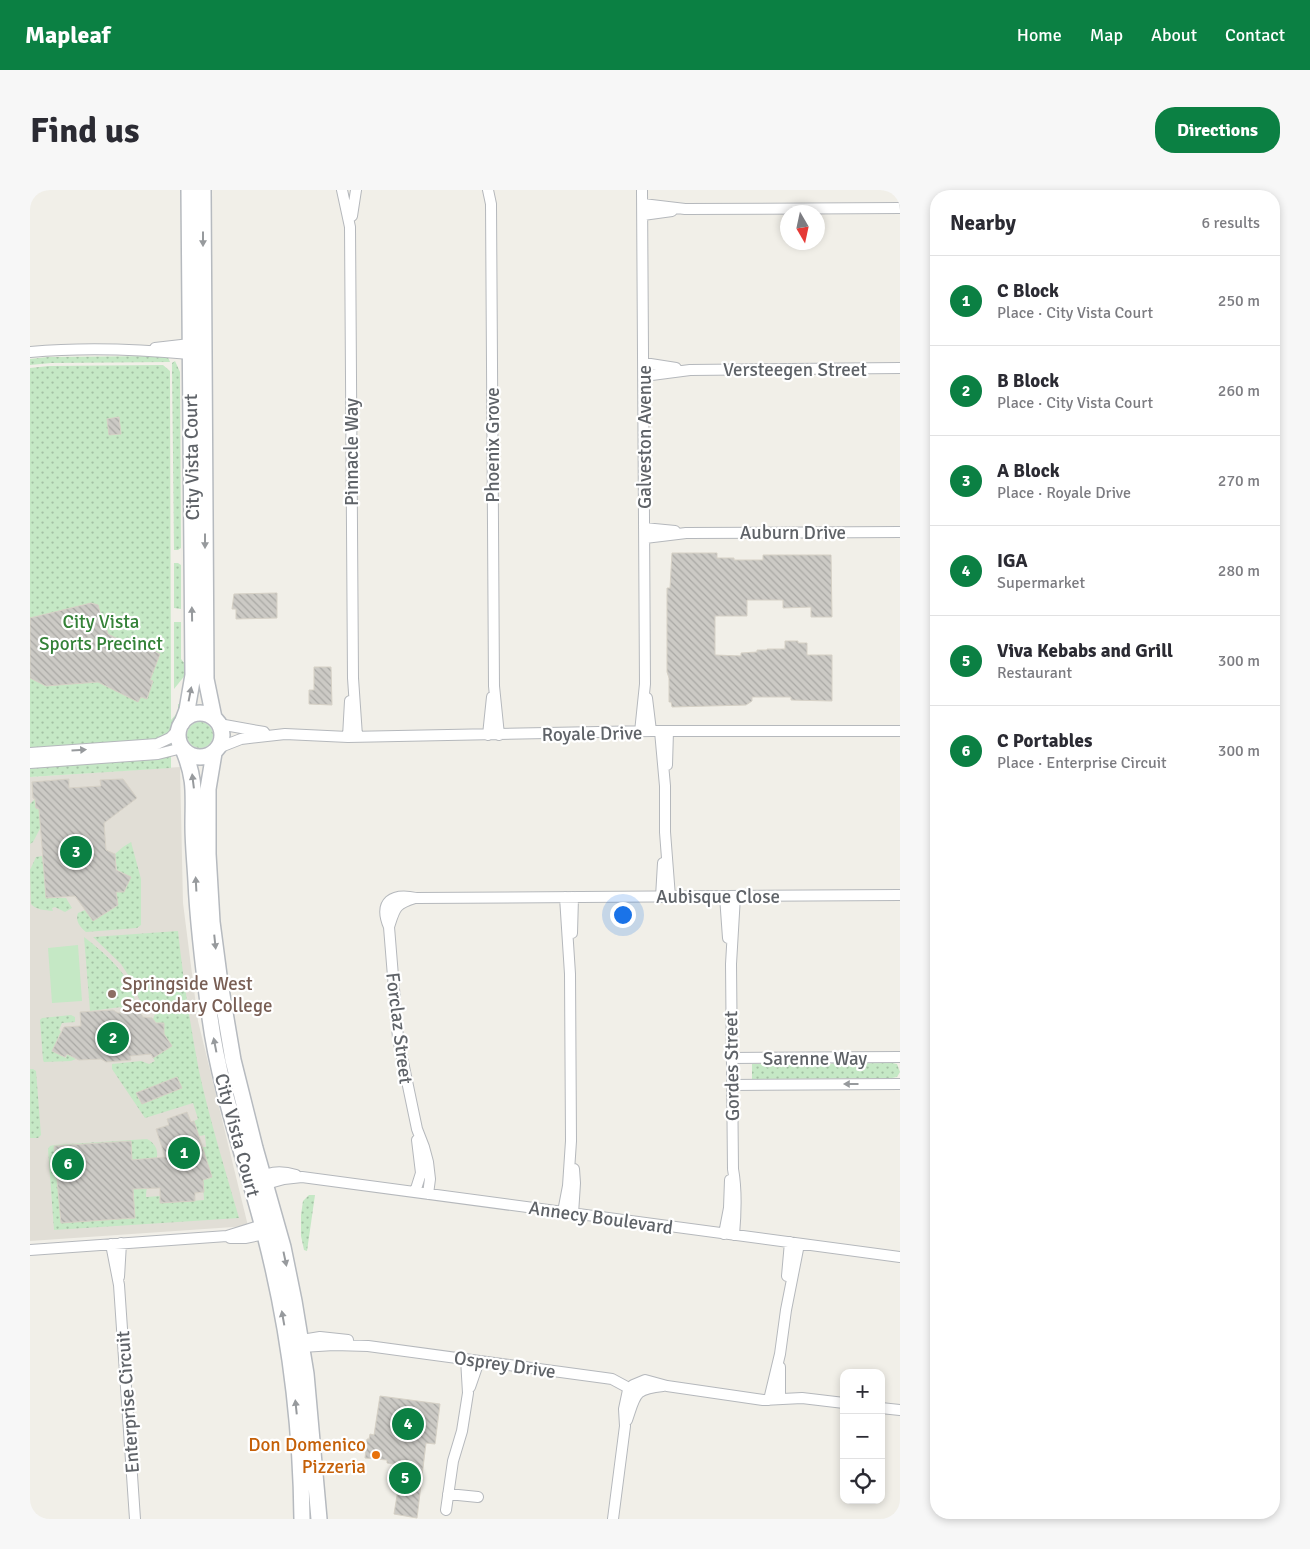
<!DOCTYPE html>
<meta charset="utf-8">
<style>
body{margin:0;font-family:Signika,sans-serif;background:#f7f7f7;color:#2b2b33}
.controls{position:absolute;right:15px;bottom:15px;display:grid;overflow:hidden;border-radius:10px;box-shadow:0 2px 8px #0003}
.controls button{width:45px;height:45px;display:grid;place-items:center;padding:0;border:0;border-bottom:1px solid #e1e1e2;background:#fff;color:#2b2b33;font:25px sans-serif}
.compass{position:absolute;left:750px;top:15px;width:45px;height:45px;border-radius:50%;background:#fff;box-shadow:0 2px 8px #0003;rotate:171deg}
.you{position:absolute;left:592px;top:724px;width:18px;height:18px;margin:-12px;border:4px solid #fff;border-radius:50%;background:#1a73e8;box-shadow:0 0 0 8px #1a73e833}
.badge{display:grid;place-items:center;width:32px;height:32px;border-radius:50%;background:#0b8043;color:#fff;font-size:16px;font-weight:700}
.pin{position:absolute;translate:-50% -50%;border:2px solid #fff;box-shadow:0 1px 5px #0006}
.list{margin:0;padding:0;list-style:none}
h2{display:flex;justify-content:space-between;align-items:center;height:65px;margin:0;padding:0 20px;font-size:21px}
h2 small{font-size:16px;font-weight:400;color:#7c7c81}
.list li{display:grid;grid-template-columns:32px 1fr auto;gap:15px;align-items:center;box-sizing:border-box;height:90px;padding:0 20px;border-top:1px solid #e1e1e2}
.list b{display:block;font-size:19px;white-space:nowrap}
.list p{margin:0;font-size:16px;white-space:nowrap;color:#7c7c81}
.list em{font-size:16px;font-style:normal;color:#7c7c81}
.icon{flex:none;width:28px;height:28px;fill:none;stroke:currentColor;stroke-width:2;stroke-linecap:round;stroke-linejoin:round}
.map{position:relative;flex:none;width:870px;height:1329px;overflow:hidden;border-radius:20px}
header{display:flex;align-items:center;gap:30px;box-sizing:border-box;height:70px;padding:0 25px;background:#0b8043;color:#fff}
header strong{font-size:24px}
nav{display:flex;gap:28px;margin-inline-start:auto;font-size:18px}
.intro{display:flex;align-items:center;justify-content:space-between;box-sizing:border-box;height:120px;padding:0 30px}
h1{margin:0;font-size:35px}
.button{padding:12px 22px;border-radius:20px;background:#0b8043;color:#fff;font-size:18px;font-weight:700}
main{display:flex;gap:30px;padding:0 30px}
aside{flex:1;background:#fff;border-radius:20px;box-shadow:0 2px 8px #0003}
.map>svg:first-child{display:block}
.education{fill:#e1ded6}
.green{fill:url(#green-dots)}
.pitch{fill:#c5e8c5}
.building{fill:url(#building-back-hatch);stroke:#d6d1c6}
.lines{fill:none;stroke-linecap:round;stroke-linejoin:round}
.street-casing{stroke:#b5b8bc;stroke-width:12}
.secondary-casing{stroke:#b6babf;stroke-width:18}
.street{stroke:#fff;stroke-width:10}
.secondary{stroke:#fff;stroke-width:15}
.oneway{fill:#979a9d}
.education-dot{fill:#8d6e63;stroke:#fff;stroke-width:2}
.food-dot{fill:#e8710a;stroke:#fff;stroke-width:2}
.labels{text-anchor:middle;stroke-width:4.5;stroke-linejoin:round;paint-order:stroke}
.street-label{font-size:19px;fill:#5f6368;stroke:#fff}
.park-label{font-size:19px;fill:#348238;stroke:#fff}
.education-label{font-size:19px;fill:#785e54;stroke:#fff;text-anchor:start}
.food-label{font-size:19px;fill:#c56008;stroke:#fff;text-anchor:end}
</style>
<header>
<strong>Mapleaf</strong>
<nav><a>Home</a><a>Map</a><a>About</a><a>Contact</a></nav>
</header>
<div class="intro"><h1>Find us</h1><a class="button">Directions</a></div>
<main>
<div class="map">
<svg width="870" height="1329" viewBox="0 0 870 1329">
<defs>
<pattern id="green-dots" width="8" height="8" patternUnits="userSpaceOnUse" patternTransform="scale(1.25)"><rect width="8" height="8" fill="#c5e8c5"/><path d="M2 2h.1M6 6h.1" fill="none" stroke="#a3c0a4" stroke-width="1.8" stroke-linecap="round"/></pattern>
<pattern id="building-back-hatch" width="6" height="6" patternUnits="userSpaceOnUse" patternTransform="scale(1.25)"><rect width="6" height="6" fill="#cccac5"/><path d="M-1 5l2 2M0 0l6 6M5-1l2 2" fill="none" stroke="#a9a8a4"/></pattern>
</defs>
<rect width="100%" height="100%" fill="#f1efe8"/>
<path class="education" d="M 150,577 L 153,713 L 168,831 L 218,1036 L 0,1051 L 0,587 Z"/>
<path class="green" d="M 133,166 L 138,167 L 140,172 L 21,173 L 0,175 L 0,169 L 18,167 Z
M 145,171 L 150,182 L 151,358 L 148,360 L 144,360 L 142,173 Z
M 133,175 L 140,181 L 141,530 L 148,522 L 148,514 L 152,514 L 147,530 L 141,539 L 141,578 L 0,587 L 0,178 L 19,176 Z
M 144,373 L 148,373 L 151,375 L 151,419 L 144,418 Z
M 144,432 L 151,432 L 151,469 L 155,474 L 156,484 L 144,499 Z
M157 545a13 13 0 1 1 26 0a13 13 0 1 1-26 0Z
M 5,609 L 6,618 L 9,619 L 16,627 L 3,652 L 0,654 L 0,614 Z
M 101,652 L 111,689 L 111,735 L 107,738 L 56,742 C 50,737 45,731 48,723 L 55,720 L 63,731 L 88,715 L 86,702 L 94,701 L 101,687 L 87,680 L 85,664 L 93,657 Z
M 12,666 L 13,675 L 15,675 L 16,708 L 36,708 L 42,718 L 35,722 L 25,717 L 22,718 L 23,721 C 15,720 6,720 1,714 L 0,680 L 6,667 Z
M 148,741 C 153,788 160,834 169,881 C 180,931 195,979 209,1028 L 24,1040 L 18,959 L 20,956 L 24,955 L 117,949 C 141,962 115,987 116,1007 L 130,1006 L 131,1013 L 174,1010 L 171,957 L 176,957 L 175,945 L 169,946 L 164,931 L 168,929 L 163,913 L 115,928 L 82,879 L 82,874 L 111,871 L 119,874 L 125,871 L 123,868 L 142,856 L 134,844 L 134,833 L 126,833 L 123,829 L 125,824 L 122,818 L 115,822 L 100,788 L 91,774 L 63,747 Z
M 54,747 C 72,761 113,794 103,820 L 91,821 L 91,817 L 60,821 Z
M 41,825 L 45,827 L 45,832 L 32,833 L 29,840 L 31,841 L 22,861 L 36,868 L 37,864 L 46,869 L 41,871 L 14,872 L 13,870 L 10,830 L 12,828 Z
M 862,873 L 867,874 L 870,882 L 867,887 L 862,888 L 722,889 L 722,874 Z
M 0,879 L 3,879 L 6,881 L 11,945 L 8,948 L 0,948 Z
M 279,1005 L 285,1005 L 277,1061 L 274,1060 L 271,1046 L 271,1025 L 273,1011 Z"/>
<path class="pitch" d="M 48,755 L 52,811 L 22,813 L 18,758 Z"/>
<path class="building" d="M 89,227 L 91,244 L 79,245 L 77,229 Z
M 642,363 L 687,363 L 687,368 L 704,368 L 704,370 L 733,370 L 733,365 L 801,365 L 802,427 L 781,427 L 781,417 L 753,418 L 753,410 L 717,410 L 717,426 L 685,426 L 685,465 L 711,466 L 711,463 L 727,462 L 727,460 L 737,460 L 737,459 L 755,459 L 755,451 L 768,451 L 768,453 L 777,453 L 777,465 L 802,465 L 802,511 L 761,510 L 761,507 L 722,507 L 722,511 L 716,515 L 642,517 L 641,512 L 639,512 L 639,488 L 637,482 L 637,398 L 640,398 Z
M 247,403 L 247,428 L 206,429 L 206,419 L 202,419 L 204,404 Z
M 61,413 L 68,415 L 74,437 L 76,437 L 78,444 L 98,454 L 101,449 L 130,464 L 120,490 L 123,491 L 117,509 L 111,507 L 108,512 L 68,492 L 16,496 L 0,488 L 0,428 Z
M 284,477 L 301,477 L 302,515 L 279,514 L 279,500 L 284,500 Z
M 39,589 L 39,598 L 71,596 L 70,590 L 93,589 L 107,608 L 74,633 L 76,660 L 85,664 L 86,680 L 101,687 L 94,702 L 86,702 L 88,715 L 63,731 L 45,706 L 16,708 L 9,619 L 6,618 L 5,609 L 3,608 L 2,592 Z
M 83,820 L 88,823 L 110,822 L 113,827 L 122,828 L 126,833 L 134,833 L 134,844 L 142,856 L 123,868 L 121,864 L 100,866 L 101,870 L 76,872 L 71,869 L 49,870 L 37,864 L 35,867 L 22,861 L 34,837 L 51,836 L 50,822 Z
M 147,887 L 152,898 L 112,914 L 106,903 Z
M 157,922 L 161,932 L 164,931 L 182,987 L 173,990 L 174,1002 L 165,1003 L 165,1011 L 130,1013 L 130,998 L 103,999 L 105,1028 L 31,1033 L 24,956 L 101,951 L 102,970 L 135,967 L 126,939 L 139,935 L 137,929 Z
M 350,1206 L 410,1214 L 405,1254 L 396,1253 L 387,1328 L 364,1324 L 372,1275 L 357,1273 L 357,1270 L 335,1268 L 337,1249 L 339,1249 L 340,1244 L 344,1245 Z"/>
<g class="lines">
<defs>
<path id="street" d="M 312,0 L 320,37 L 323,488 L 327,546
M 458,0 L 461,14 L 464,496 L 469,545
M 613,14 L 655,19 L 870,18
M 613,25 L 642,21
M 322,26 L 326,0
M 125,158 L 160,154
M 0,162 C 53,157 107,159 160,164
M 614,173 L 646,178
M 614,186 L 660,180 L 870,178
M 614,338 L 645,341
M 615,348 L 656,343 L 870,342
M 617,508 L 621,541
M 189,534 L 234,542
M 630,541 L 635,596 L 635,642 L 640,707
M 610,542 L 615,494 L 612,0
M 458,545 L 462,507
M 318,547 L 320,511
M 188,558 L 211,549 L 255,544 L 318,547 L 621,541 L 870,541
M 0,563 L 127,554 L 140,548 L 149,539
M 0,573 L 128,564 L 152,558
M 637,575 L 638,541
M 695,706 L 698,748
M 631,707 L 633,673
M 359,737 C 365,718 365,714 385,708
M 542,743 L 543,707
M 701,868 L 870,867
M 701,895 L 870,894
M 228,989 C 239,981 253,981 266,985
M 230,994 L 236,994 L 254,989 L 272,987 L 870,1067
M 385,1002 L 391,983 L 387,950
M 398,1004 L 400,989 L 398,972 L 394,957 L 387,939 L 368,848 L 359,737 C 348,711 363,703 386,708 L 870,705
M 533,1022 L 538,996 L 541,951 L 540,784 L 535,707
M 543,1024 L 545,993 L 544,979
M 694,1044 L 699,1018 L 700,990
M 704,1045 C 706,1023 707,1001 703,979 L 701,774 L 705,706
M 200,1048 L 215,1048 L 235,1044
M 81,1054 L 89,1095 L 105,1329
M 0,1060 L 197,1046 L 232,1035
M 757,1086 L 760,1052
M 89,1087 L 91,1053
M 266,1151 L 290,1147 L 318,1150
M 265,1156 L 272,1157 L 304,1155 L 338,1156 L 575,1188 L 582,1189 L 608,1203
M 440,1197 L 449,1171
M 750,1209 L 750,1177
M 739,1210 L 750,1164 L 756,1120 L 769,1054
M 851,1218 L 870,1220
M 597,1230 C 606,1204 604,1199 633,1196
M 418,1304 L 448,1307
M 416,1320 L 423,1271 L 432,1241 L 438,1203 L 436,1169
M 583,1329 L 595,1236 L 594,1219 L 598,1200 L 603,1195 L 615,1190 L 637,1196 L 733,1210 L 772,1208 L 814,1213"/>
<path id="secondary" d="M 173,0 L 176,489 L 184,528
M148 545a22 22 0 1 1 44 0a22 22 0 1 1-44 0Z
M 152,533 L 157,520 L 163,485 L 159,0
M 153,559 C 166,590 163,604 163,636 C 163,654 165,673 166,691 C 168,737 174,783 180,828 C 190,903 217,973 235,1045 C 259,1138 271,1233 272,1329
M 184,563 L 178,599 L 178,664 L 182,732 L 190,793 L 203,870 L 225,958 L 253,1057 L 264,1111 L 276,1184 L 289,1329"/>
</defs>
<use href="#street" class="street-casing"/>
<use href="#secondary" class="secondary-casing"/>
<use href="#street" class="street"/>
<use href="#secondary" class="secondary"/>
</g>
<defs><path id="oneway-solid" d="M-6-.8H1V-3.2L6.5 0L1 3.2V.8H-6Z" transform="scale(1.25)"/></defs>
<g class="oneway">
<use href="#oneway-solid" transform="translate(173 49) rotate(90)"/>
<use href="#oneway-solid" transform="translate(175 351) rotate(90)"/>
<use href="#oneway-solid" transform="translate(162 424) rotate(-91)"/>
<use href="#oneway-solid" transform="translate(160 504) rotate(-79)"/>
<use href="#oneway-solid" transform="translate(49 560) rotate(-4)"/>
<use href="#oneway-solid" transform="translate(163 591) rotate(-97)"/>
<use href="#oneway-solid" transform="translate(166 694) rotate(-93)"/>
<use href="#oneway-solid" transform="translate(185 752) rotate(84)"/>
<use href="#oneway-solid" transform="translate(185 855) rotate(-101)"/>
<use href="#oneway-solid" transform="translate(821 894) rotate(180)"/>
<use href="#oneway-solid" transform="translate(255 1069) rotate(78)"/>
<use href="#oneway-solid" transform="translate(253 1128) rotate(-100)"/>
<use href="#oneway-solid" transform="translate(266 1217) rotate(-96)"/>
</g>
<circle class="education-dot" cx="82" cy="804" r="5"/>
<circle class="food-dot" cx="346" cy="1265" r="5"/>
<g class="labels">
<g class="street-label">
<text x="765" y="186">Versteegen Street</text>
<text transform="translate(614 247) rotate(-90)" y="7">Galveston Avenue</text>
<text transform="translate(462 255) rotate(-90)" y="7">Phoenix Grove</text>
<text transform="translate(321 262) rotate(-90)" y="7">Pinnacle Way</text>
<text transform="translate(161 267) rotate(-91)" y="7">City Vista Court</text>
<text x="763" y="349">Auburn Drive</text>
<text transform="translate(562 543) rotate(-1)" y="7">Royale Drive</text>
<text x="688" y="713">Aubisque Close</text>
<text transform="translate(370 838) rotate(83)" y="7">Forclaz Street</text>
<text x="785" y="875">Sarenne Way</text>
<text transform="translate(701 876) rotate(-91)" y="7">Gordes Street</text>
<text transform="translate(208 945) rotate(75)" y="7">City Vista Court</text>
<text transform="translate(571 1027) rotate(8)" y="7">Annecy Boulevard</text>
<text transform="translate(475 1174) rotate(8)" y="7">Osprey Drive</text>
<text transform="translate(97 1212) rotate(-94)" y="7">Enterprise Circuit</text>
</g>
<g class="park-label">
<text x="71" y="438">City Vista<tspan x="71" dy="22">Sports Precinct</tspan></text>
</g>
<g class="education-label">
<text x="92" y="800">Springside West<tspan x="92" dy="22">Secondary College</tspan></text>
</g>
<g class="food-label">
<text x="336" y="1261">Don Domenico<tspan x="336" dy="22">Pizzeria</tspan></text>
</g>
</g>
</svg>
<div class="controls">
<button>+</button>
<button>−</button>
<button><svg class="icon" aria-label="locate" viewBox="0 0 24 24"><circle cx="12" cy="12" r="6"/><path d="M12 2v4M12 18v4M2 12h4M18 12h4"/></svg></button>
</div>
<svg class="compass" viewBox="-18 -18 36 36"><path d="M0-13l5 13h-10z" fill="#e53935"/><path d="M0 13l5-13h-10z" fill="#7c7c81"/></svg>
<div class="you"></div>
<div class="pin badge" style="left:154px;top:963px">1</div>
<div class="pin badge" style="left:83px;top:848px">2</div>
<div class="pin badge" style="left:46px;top:662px">3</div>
<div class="pin badge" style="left:378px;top:1234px">4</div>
<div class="pin badge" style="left:375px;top:1288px">5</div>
<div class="pin badge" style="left:38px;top:974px">6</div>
</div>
<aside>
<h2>Nearby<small>6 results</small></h2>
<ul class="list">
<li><span class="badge">1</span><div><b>C Block</b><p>Place · City Vista Court</p></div><em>250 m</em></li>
<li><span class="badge">2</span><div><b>B Block</b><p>Place · City Vista Court</p></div><em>260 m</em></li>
<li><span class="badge">3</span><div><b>A Block</b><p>Place · Royale Drive</p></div><em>270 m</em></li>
<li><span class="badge">4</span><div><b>IGA</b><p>Supermarket</p></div><em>280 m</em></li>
<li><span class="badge">5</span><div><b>Viva Kebabs and Grill</b><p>Restaurant</p></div><em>300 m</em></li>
<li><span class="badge">6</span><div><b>C Portables</b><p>Place · Enterprise Circuit</p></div><em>300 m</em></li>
</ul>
</aside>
</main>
